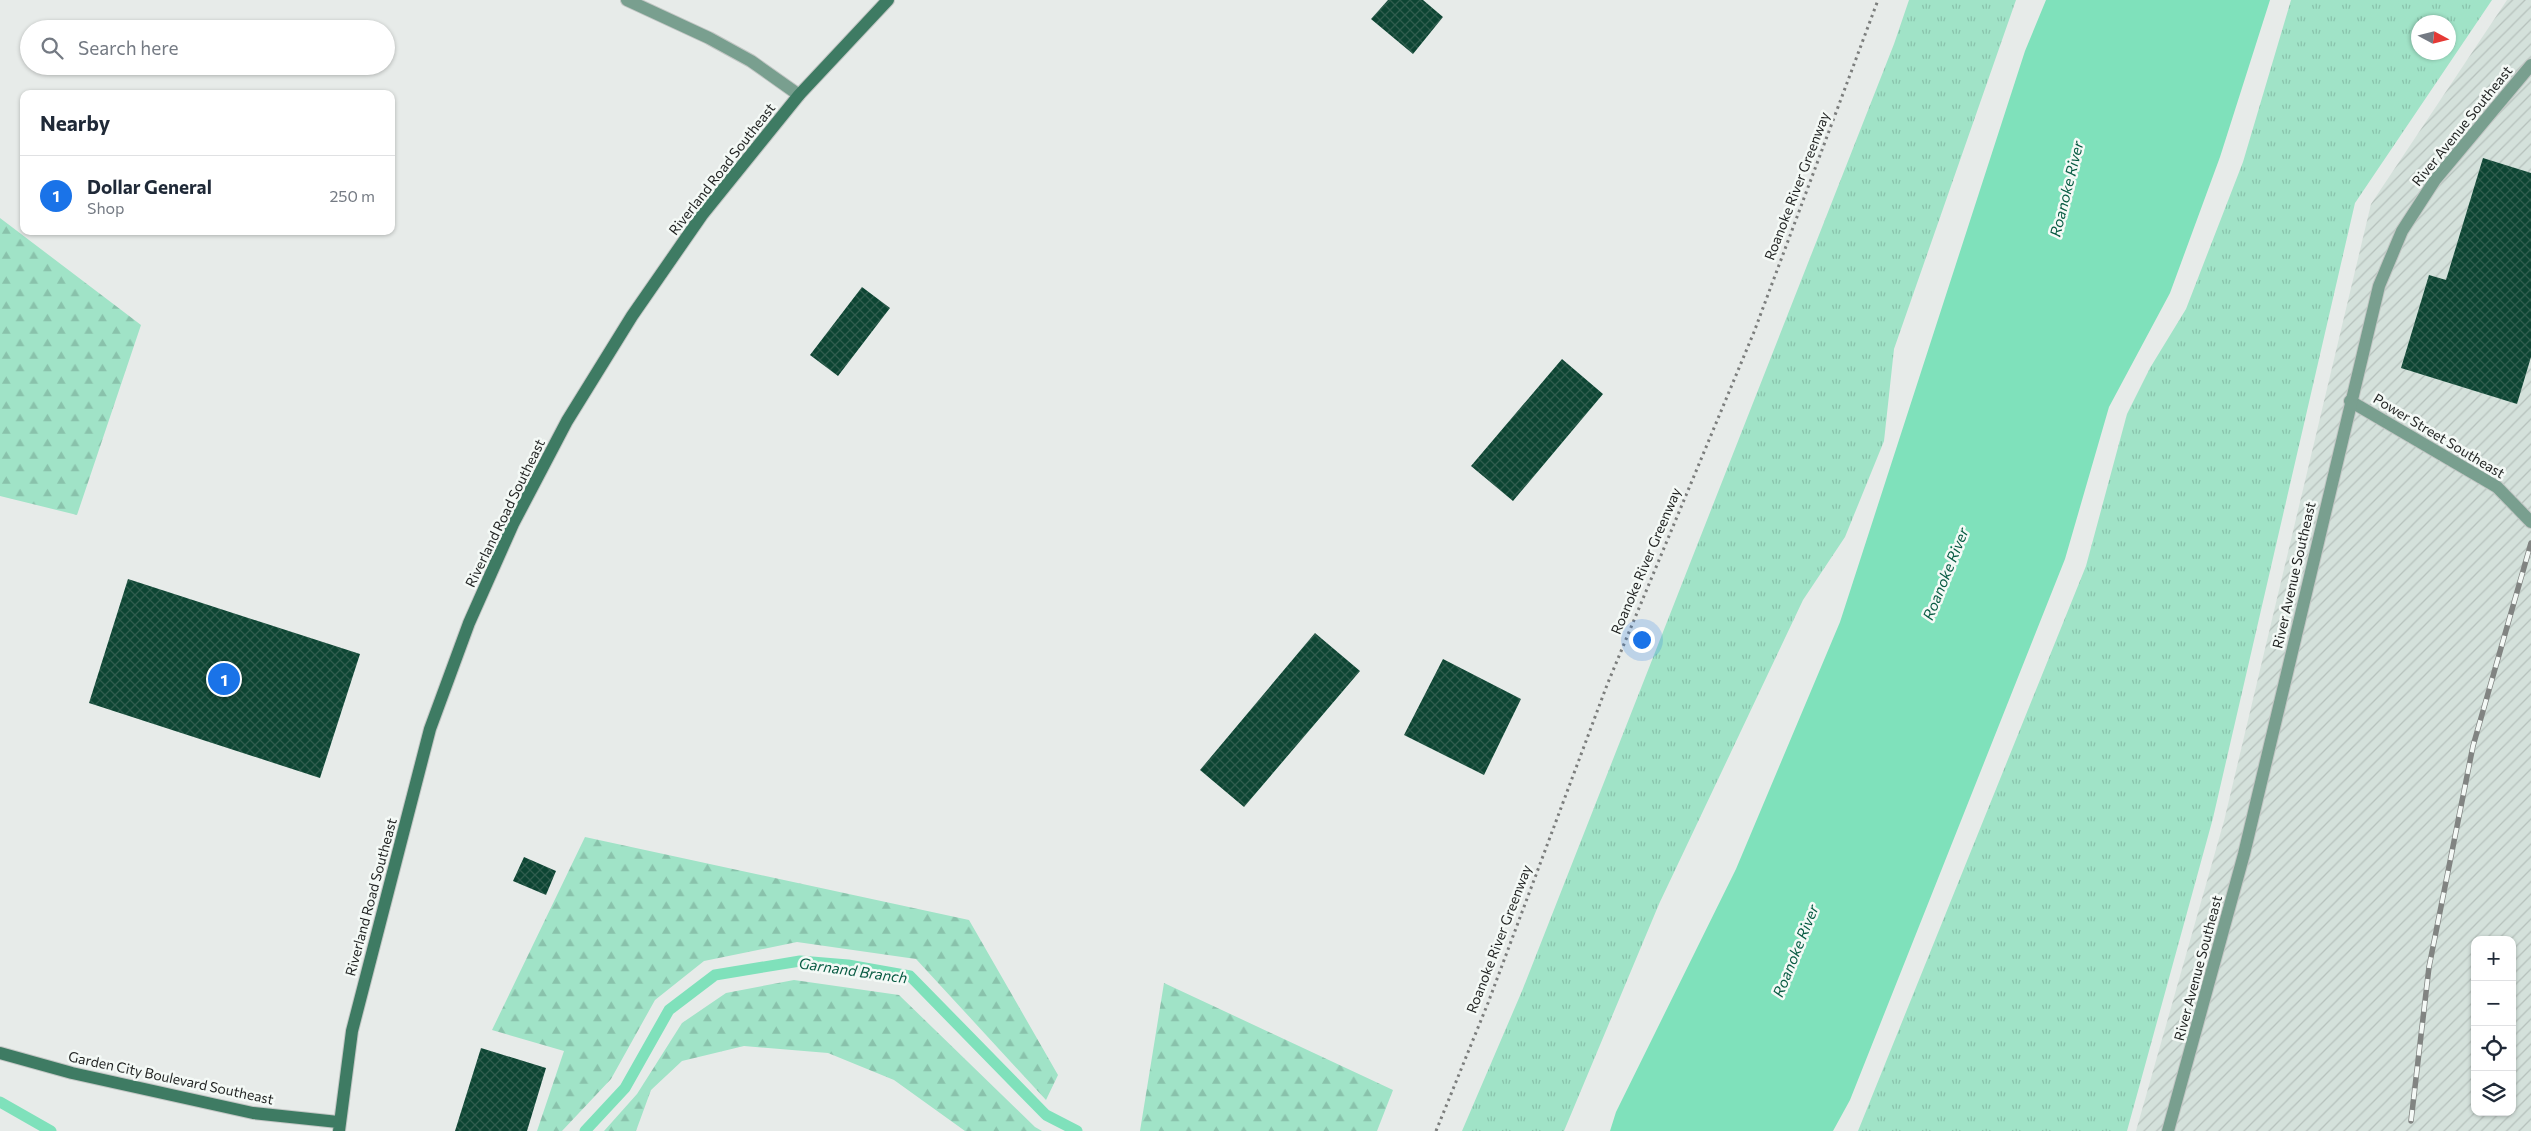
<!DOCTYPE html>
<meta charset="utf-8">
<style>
body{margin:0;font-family:Commissioner,sans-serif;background:#f2f2f3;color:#1f2937}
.controls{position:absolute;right:15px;bottom:15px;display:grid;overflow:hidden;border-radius:10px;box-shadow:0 1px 4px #0004}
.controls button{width:45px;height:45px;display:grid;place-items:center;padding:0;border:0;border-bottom:1px solid #e0e1e3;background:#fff;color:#1f2937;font:25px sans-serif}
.compass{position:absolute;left:2411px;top:15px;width:45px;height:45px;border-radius:50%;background:#fff;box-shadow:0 1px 4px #0004;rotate:97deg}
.you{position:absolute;left:1641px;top:639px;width:18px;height:18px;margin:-12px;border:4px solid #fff;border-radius:50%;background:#1a73e8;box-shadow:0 0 0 8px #1a73e833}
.badge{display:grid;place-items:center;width:32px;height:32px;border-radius:50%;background:#1a73e8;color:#fff;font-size:16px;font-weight:700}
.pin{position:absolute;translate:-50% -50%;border:2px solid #fff;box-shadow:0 1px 5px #0006}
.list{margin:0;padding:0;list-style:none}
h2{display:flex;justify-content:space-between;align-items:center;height:65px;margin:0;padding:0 20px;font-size:21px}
h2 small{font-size:16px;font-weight:400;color:#747a83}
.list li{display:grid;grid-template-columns:32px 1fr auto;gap:15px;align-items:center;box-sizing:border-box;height:80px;padding:0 20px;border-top:1px solid #e0e1e3}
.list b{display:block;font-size:19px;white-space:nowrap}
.list p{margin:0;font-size:16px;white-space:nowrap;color:#747a83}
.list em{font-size:16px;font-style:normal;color:#747a83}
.icon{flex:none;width:28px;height:28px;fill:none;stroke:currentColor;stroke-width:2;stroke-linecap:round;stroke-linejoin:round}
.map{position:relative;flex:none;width:2531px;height:1131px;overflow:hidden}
.search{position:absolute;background:#fff;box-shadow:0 1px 4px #0004;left:20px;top:20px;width:375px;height:55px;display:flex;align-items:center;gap:12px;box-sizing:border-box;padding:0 18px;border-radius:28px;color:#747a83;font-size:19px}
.panel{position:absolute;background:#fff;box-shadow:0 1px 4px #0004;left:20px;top:90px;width:375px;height:145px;border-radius:10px}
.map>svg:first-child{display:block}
.industrial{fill:url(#industrial-furrows);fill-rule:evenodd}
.grass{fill:url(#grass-tufts);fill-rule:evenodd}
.forest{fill:url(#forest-firs)}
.water{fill:#7fe1bb}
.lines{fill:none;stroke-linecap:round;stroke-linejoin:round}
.stream{stroke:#7fe1bb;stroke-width:11}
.building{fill:url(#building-cross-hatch)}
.lane-casing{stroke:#c3c7c5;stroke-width:14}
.street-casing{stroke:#c3c7c5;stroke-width:14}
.secondary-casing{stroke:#c3c7c5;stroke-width:14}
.path{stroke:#7b7d7c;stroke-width:3;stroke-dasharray:2.5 4;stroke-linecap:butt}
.lane{stroke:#799f8f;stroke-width:12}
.street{stroke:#799f8f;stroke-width:12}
.secondary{stroke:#3e7b63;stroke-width:12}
.rail-casing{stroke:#818482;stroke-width:5.5}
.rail{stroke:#f4f9f6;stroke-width:4;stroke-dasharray:11;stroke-linecap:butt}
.labels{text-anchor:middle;stroke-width:5;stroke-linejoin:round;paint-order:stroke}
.street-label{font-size:14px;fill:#1f2120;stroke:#f4f9f6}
.water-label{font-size:15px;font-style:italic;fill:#085b43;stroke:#f4f9f6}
</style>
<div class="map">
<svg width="2531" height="1131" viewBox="0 0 2531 1131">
<defs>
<pattern id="industrial-furrows" width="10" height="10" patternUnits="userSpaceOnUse" patternTransform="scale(1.25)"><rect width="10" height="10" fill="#d4e1db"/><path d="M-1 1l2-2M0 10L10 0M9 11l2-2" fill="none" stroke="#b6c1bc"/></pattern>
<pattern id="grass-tufts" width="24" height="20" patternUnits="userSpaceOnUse" patternTransform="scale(1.25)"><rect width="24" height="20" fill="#a0e3c7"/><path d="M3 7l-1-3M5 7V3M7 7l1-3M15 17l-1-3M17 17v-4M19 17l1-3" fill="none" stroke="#89c2ab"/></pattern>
<pattern id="forest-firs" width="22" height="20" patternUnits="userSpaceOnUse" patternTransform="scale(1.25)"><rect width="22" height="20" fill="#a0e3c7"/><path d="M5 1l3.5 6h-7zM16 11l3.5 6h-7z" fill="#89c2ab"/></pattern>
<pattern id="building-cross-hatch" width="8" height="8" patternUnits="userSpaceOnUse" patternTransform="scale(1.25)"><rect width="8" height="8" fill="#0d4533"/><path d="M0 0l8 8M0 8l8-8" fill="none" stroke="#305d4e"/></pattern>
</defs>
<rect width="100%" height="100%" fill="#e7ebe9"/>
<path class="industrial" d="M 2507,0 L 2531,0 L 2531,1131 L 2136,1131 L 2224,821 L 2371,204 ZM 2475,940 L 2512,940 L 2512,1112 L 2475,1112 Z"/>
<path class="grass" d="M 1909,0 L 2016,0 L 1894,349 L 1884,441 L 1845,537 L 1803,600 L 1659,904 L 1564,1131 L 1462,1131 L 1522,991 L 1894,44 Z
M 2291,0 L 2492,0 L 2355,203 L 2213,818 L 2127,1131 L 1858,1131 L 2086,566 L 2127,414 L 2150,368 L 2186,309 L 2243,162 ZM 2418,22 L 2448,22 L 2448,52 L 2418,52 Z"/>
<path class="forest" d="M 0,218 L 141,325 L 77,515 L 0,496 Z
M 585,837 L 969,920 L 1058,1075 L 1046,1100 L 916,959 L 797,942 L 704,961 L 655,1000 L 611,1079 L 562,1131 L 537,1131 L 564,1051 L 492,1030 Z
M 794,980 L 899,995 L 1035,1127 L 1042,1131 L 965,1131 L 894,1080 L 828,1053 L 744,1046 L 682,1061 L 651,1090 L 636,1131 L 604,1131 L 637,1094 L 682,1023 L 726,993 Z
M 1164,983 L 1393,1090 L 1377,1131 L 1140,1131 Z"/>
<path class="water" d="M 2046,0 L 2270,0 L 2220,157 L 2170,293 L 2109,407 L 2065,559 L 1850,1100 L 1833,1131 L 1610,1131 L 1616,1112 L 1736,869 L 1840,622 L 2025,51 Z"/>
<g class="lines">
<path class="stream" d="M 0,1102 L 51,1131
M 585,1131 L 625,1088 L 669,1010 L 715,975 L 800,961 L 848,965 L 910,976 L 1046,1115 L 1077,1131"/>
</g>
<path class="building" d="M 1388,0 L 1423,0 L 1443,17 L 1413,54 L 1371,19 Z
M 2483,158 L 2531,173 L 2531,357 L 2517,404 L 2401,368 L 2429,275 L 2446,280 Z
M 862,287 L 890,308 L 838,376 L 810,355 Z
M 1562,359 L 1603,394 L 1513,501 L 1471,466 Z
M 128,579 L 360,654 L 320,778 L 89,703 Z
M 1315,633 L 1360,671 L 1244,807 L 1200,770 Z
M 1443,659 L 1521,699 L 1484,775 L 1404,735 Z
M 524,857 L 556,871 L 546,895 L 513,881 Z
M 481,1048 L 546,1068 L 527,1131 L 455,1131 Z"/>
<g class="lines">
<defs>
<path id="lane" d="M 627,0 L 709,38 L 751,61 L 799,95
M 2350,401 L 2497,487 L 2531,522"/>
<path id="street" d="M 2168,1131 L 2244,854 L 2379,286 L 2402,231 L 2435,180 L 2531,65"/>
<path id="secondary" d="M 0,1053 L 72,1073 L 253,1113 L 338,1122
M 339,1131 L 352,1031 L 430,729 L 469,623 L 513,524 L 567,421 L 632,316 L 702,215 L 799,95 L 888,0"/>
</defs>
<use href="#lane" class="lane-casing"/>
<use href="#street" class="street-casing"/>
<use href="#secondary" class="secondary-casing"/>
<path class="path" d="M 1436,1131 L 1488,1003 L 1607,685 L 1754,332 L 1878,0"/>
<use href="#lane" class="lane"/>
<use href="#street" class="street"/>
<use href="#secondary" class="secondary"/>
<defs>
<path id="rail" d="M 2411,1121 L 2429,967 L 2473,746 L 2531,543"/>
</defs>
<use href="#rail" class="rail-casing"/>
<use href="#rail" class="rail"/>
</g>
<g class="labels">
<g class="street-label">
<text transform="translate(2462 126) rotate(-51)" y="5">River Avenue Southeast</text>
<text transform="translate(722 169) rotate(-52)" y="5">Riverland Road Southeast</text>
<text transform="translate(1797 186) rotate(-69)" y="5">Roanoke River Greenway</text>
<text transform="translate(2439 436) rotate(31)" y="5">Power Street Southeast</text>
<text transform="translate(505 513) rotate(-64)" y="5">Riverland Road Southeast</text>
<text transform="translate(1646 561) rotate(-67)" y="5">Roanoke River Greenway</text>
<text transform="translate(2294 575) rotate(-77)" y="5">River Avenue Southeast</text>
<text transform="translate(371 897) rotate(-75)" y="5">Riverland Road Southeast</text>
<text transform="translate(1499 939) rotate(-69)" y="5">Roanoke River Greenway</text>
<text transform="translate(2198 968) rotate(-75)" y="5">River Avenue Southeast</text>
<text transform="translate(171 1078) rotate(12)" y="5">Garden City Boulevard Southeast</text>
</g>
<g class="water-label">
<text transform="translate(2067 189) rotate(-76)" y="5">Roanoke River</text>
<text transform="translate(1946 574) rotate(-68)" y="5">Roanoke River</text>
<text transform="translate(1796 951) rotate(-68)" y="5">Roanoke River</text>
<text transform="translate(853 971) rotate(8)" y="5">Garnand Branch</text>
</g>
</g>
</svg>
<div class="controls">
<button>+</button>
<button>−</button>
<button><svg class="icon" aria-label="locate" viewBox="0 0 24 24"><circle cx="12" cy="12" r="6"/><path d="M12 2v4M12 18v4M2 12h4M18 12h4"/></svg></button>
<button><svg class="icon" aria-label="layers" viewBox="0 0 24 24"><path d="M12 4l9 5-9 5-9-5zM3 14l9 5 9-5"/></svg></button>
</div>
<svg class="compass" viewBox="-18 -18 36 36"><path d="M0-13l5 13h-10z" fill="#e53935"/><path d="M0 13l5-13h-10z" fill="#747a83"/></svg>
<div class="you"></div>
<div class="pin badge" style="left:224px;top:679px">1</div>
<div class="search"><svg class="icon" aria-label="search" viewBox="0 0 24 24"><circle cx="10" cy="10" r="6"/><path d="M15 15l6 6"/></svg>Search here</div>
<section class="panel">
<h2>Nearby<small></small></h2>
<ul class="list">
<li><span class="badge">1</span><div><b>Dollar General</b><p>Shop</p></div><em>250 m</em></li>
</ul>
</section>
</div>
